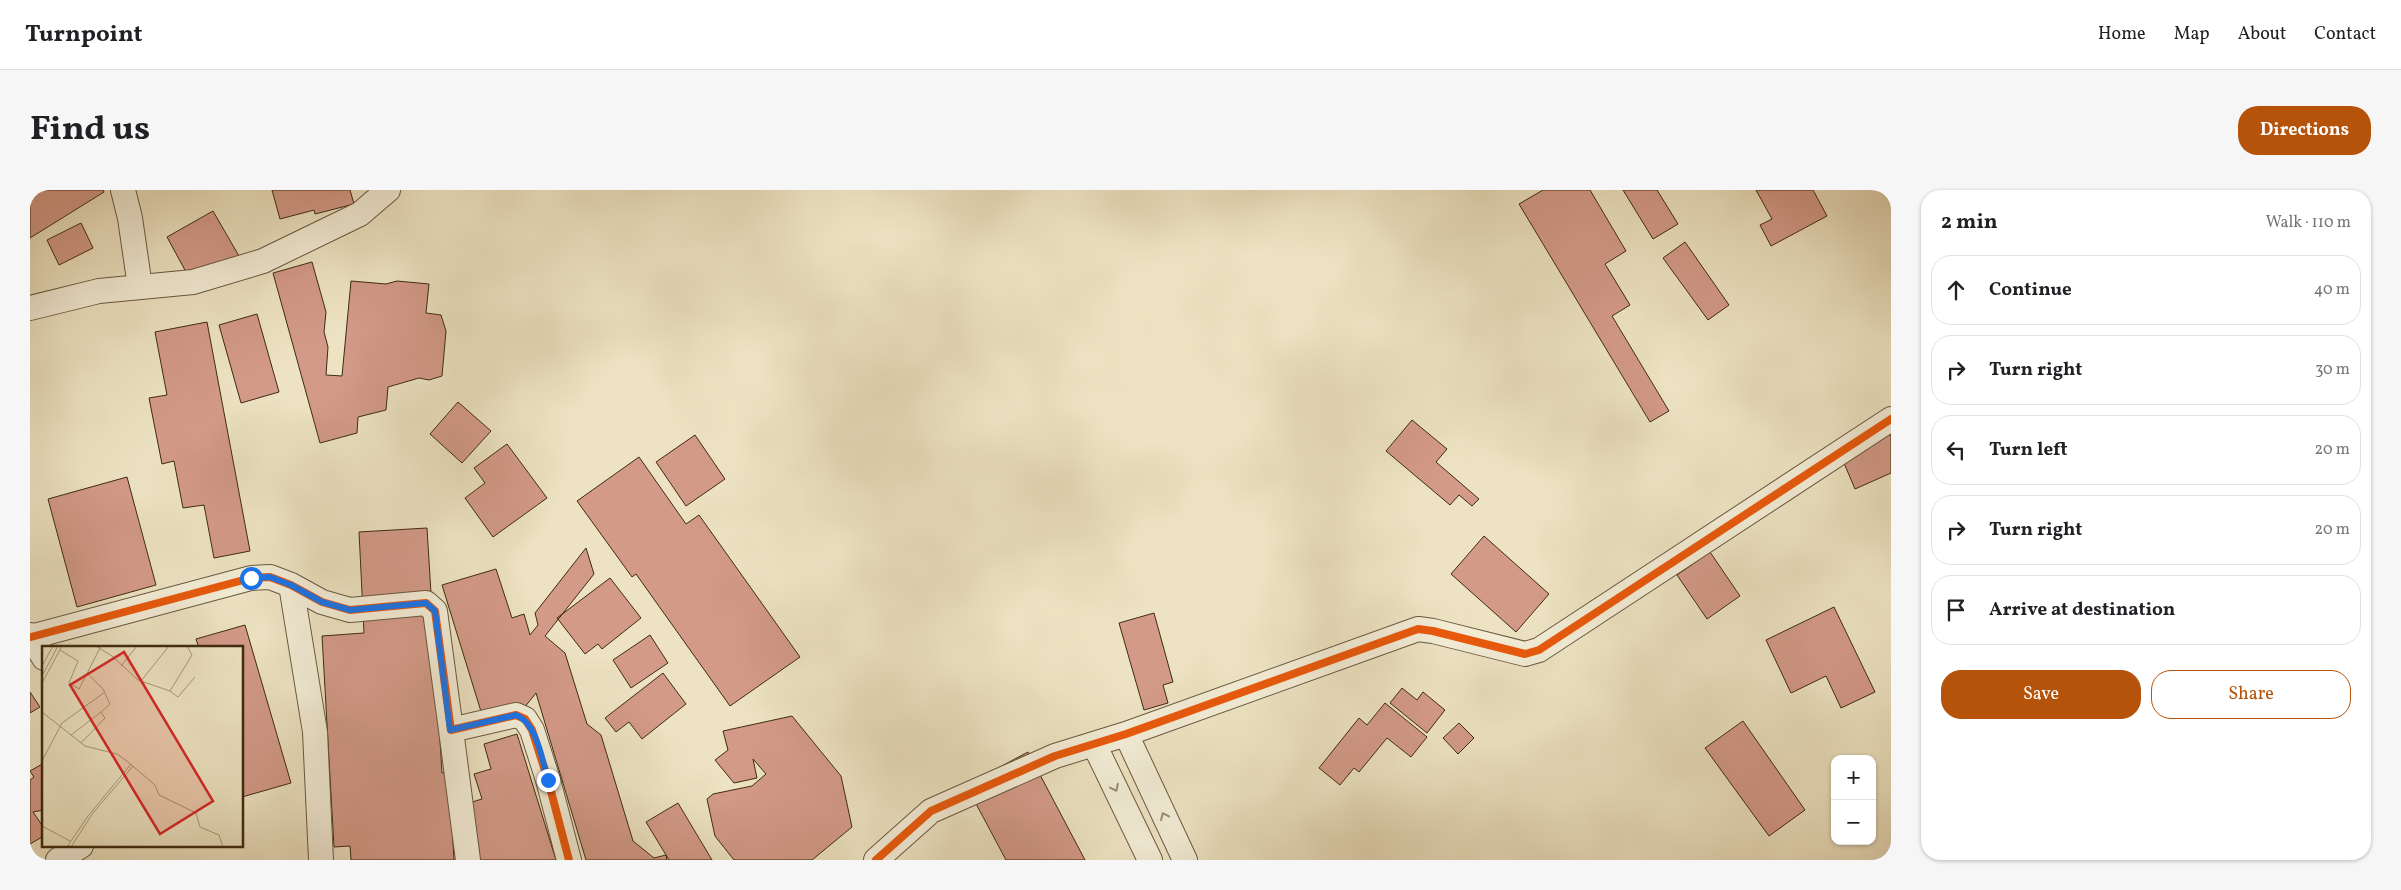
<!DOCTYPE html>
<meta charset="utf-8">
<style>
body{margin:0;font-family:Vollkorn,serif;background:#f6f6f6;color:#202124}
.controls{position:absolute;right:15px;bottom:15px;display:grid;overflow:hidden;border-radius:10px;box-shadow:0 1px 4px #0004}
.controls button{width:45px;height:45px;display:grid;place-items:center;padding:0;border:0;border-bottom:1px solid #e0e0e0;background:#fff;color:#202124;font:25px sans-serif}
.stop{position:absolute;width:15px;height:15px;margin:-11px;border:4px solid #1a73e8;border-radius:50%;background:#fff}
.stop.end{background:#1a73e8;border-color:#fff;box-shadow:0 1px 5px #0008}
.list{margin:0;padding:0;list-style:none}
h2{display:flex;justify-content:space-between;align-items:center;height:65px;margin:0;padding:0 20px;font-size:21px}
h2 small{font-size:16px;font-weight:400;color:#757577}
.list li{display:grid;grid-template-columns:32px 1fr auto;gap:15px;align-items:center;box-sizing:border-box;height:70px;margin:0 10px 10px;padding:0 10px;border:1px solid #e0e0e0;border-radius:20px}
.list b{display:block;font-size:19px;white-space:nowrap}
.list em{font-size:16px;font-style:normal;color:#757577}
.actions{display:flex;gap:10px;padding:15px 20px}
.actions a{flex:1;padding:11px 0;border:1px solid #b45309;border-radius:20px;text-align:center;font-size:18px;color:#b45309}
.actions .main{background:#b45309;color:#fff}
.icon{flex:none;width:28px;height:28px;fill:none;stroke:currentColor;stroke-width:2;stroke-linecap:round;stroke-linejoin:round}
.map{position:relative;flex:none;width:1861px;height:670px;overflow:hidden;border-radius:20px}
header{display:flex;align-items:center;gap:30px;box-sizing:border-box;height:70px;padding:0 25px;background:#fff;border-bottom:1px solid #e0e0e0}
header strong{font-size:24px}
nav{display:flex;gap:28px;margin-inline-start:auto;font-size:18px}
.intro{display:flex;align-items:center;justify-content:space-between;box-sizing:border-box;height:120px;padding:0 30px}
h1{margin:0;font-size:35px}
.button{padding:12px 22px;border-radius:20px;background:#b45309;color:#fff;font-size:18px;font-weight:700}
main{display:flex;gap:30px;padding:0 30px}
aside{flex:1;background:#fff;border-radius:20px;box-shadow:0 1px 4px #0004}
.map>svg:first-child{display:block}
.building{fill:#d39a88;stroke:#3e2b11}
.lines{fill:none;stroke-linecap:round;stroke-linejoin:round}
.minor-casing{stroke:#6a593d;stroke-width:26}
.minor{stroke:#f3edd7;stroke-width:24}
.cycleway-casing{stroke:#f3edd7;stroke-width:11}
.cycleway{stroke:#e8590c;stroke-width:8}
.oneway{stroke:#988c74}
.route{stroke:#1a73e8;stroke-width:6}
.inset-road{fill:none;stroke:#a7997b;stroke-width:1}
.view{fill:#d62828;fill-opacity:0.15;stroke:#d62828;stroke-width:2.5}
.inset-edge{fill:none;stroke:#3e2b11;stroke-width:2.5}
</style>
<header>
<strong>Turnpoint</strong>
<nav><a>Home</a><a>Map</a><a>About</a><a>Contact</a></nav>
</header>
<div class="intro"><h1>Find us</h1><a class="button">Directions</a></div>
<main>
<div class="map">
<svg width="1861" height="670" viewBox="0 0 1861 670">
<rect width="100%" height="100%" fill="#ede3c2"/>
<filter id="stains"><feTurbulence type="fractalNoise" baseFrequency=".004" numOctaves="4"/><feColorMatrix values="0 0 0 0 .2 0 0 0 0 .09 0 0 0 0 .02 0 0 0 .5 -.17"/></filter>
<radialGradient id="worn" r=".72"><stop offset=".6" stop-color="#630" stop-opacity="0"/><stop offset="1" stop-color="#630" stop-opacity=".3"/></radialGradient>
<path class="building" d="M 0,0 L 73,0 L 74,2 L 0,48 Z
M 242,0 L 320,0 L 324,14 L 285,24 L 284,20 L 250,29 Z
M 1513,0 L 1560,0 L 1596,61 L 1575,74 L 1600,115 L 1582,126 L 1639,221 L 1620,232 L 1489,14 Z
M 1593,0 L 1627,0 L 1648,34 L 1623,49 Z
M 1726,0 L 1783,0 L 1797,26 L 1741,56 L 1730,35 L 1742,29 Z
M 183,21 L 209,66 L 162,93 L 137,47 Z
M 51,33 L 63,58 L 29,75 L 17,50 Z
M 1655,52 L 1699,115 L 1678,130 L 1633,68 Z
M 282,72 L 296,122 L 294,142 L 298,157 L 296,185 L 312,186 L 321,91 L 356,94 L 367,91 L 399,94 L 396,123 L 411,125 L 416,141 L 412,186 L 399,190 L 389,188 L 358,197 L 356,220 L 328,227 L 327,243 L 290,253 L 243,83 Z
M 227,124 L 249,202 L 211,213 L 189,135 Z
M 177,132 L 220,361 L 184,368 L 174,315 L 153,318 L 144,271 L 132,274 L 119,208 L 137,205 L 125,142 Z
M 428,212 L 461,241 L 432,273 L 400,244 Z
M 1382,230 L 1417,259 L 1406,272 L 1449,309 L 1442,316 L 1429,305 L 1420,315 L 1356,261 Z
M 1857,238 L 1861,247 L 1861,283 L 1825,299 L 1808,259 Z
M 665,245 L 695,289 L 656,316 L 626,272 Z
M 477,254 L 517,308 L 463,347 L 435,308 L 455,293 L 444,278 Z
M 609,267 L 656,334 L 669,325 L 770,467 L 700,516 L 606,384 L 602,387 L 547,311 Z
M 97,287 L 126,395 L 47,417 L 18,309 Z
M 397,338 L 412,583 L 419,582 L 424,670 L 321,670 L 320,656 L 304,657 L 292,446 L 334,443 L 329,342 Z
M 1454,346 L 1519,404 L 1486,442 L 1421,384 Z
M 556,358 L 564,384 L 515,446 L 535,463 L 557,534 L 571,545 L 603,651 L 624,668 L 636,665 L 637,670 L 556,670 L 506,503 L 482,533 L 457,541 L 412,395 L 466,379 L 482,428 L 494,424 L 500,445 L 508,435 L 505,423 Z
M 1680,362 L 1710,406 L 1677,429 L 1647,385 Z
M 580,388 L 611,428 L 572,459 L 568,454 L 555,464 L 527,428 Z
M 1804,417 L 1845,502 L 1811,518 L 1796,486 L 1761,503 L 1736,450 Z
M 1124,423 L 1143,492 L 1133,495 L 1138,513 L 1114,520 L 1089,433 Z
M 215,435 L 261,593 L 212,607 L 212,458 L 169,458 L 166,449 Z
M 620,445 L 638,473 L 601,498 L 583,470 Z
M 633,483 L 656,514 L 612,549 L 599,532 L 586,542 L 575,528 Z
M 1372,498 L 1387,510 L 1393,502 L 1415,520 L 1397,543 L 1360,513 Z
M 0,502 L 10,517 L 0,523 Z
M 1355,513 L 1397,547 L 1381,567 L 1357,548 L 1329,582 L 1324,578 L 1310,595 L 1289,578 L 1329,528 L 1337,535 Z
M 762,526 L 811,586 L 822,637 L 782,670 L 704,670 L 685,646 L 677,609 L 683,604 L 722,596 L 736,584 L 723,569 L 727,588 L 704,593 L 685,570 L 698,560 L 693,541 Z
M 1713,531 L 1775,620 L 1739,646 L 1675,558 Z
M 1429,533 L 1444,548 L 1428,564 L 1413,548 Z
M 487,544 L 526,670 L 445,670 L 429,616 L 452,609 L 444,584 L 461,579 L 454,554 Z
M 998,562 L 1055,670 L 976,670 L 936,595 Z
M 14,573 L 14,620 L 3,622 L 14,638 L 14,646 L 0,654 L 0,590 L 4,587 L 0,581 Z
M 648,613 L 682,670 L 639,670 L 616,632 Z"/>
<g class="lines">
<defs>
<path id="minor" d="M 93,0 L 100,28 L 110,97
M 0,118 L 69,101 L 163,92 L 233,71 L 330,24 L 358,0
M 261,395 L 285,542 L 291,670
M 0,445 L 14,468
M 1,447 L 221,388 L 240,387 L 261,395 L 292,412 L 320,420 L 396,413 L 405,421 L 421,540 L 486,525 L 495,529 L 502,540 L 518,590 L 539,670
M 421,540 L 438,670
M 1096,544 L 1155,670
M 1064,554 L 1120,670
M 28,670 L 51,656
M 846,670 L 901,621 L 1025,566 L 1096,544 L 1388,439 L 1403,441 L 1495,464 L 1509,460 L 1861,229"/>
</defs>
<use href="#minor" class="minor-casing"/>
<use href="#minor" class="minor"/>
<defs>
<path id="cycleway" d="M 1,447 L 221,388 L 240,387 L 261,395 L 292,412 L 320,420 L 396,413 L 405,421 L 421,540 L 486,525 L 495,529 L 502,540 L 518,590 L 539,670
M 846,670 L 901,621 L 1025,566 L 1096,544 L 1388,439 L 1403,441 L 1495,464 L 1509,460 L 1861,229"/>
</defs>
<use href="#cycleway" class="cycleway-casing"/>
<use href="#cycleway" class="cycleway"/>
</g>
<defs><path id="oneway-chevron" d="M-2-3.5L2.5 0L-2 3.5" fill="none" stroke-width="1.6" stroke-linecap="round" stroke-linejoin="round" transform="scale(1.25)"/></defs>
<g class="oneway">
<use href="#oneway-chevron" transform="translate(1085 598) rotate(64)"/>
<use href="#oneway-chevron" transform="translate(1134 626) rotate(-115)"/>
</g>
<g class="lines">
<path class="route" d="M 221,388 L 240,387 L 261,395 L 292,412 L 320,420 L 396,413 L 405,421 L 420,540 L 486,525 C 507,533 512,570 518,590"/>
</g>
<g transform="translate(12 456)">
<rect width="201" height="201" fill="#ede3c2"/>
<path class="inset-road" d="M 54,0 L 70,10 L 96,34 L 128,45 L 150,9 L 145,0M 18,4 L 36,15 L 27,37 L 37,43 L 59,0M 0,20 L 11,0M 79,20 L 95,0M 0,30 L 16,0M 99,35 L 127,0M 0,37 L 20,0M 128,45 L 136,51 L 153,31M 0,66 L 43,100 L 75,108 L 86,116 L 113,139 L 117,149 L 154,167 L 158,181 L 177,189 L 181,201M 29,89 L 59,66M 39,97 L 63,72 L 59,66 L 68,58 L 61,43 L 46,28M 0,115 L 20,77 L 63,46M 0,180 L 28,195M 25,201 L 46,170 L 89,118M 29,201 L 51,167 L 91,120"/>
<path class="view" d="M 82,6 L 171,155 L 118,188 L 28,39 Z"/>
<rect width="201" height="201" class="inset-edge"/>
</g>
<rect width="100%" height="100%" filter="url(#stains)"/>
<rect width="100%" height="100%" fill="url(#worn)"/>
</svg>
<div class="controls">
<button>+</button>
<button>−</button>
</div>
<div class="stop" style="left:221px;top:388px"></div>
<div class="stop end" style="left:518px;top:590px"></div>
</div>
<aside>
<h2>2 min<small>Walk · 110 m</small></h2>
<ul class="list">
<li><svg class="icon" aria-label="ahead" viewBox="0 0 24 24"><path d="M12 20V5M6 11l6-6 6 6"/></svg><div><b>Continue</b></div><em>40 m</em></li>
<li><svg class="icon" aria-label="right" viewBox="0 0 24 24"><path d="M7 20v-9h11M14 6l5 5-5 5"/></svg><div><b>Turn right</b></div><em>30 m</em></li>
<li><svg class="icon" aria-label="left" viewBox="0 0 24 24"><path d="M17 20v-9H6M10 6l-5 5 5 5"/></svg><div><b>Turn left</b></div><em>20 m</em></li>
<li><svg class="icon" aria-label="right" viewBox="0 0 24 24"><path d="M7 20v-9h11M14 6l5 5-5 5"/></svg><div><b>Turn right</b></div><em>20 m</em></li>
<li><svg class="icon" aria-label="arrive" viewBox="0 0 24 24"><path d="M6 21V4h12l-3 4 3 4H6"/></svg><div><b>Arrive at destination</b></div></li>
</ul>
<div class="actions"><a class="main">Save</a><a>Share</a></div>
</aside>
</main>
